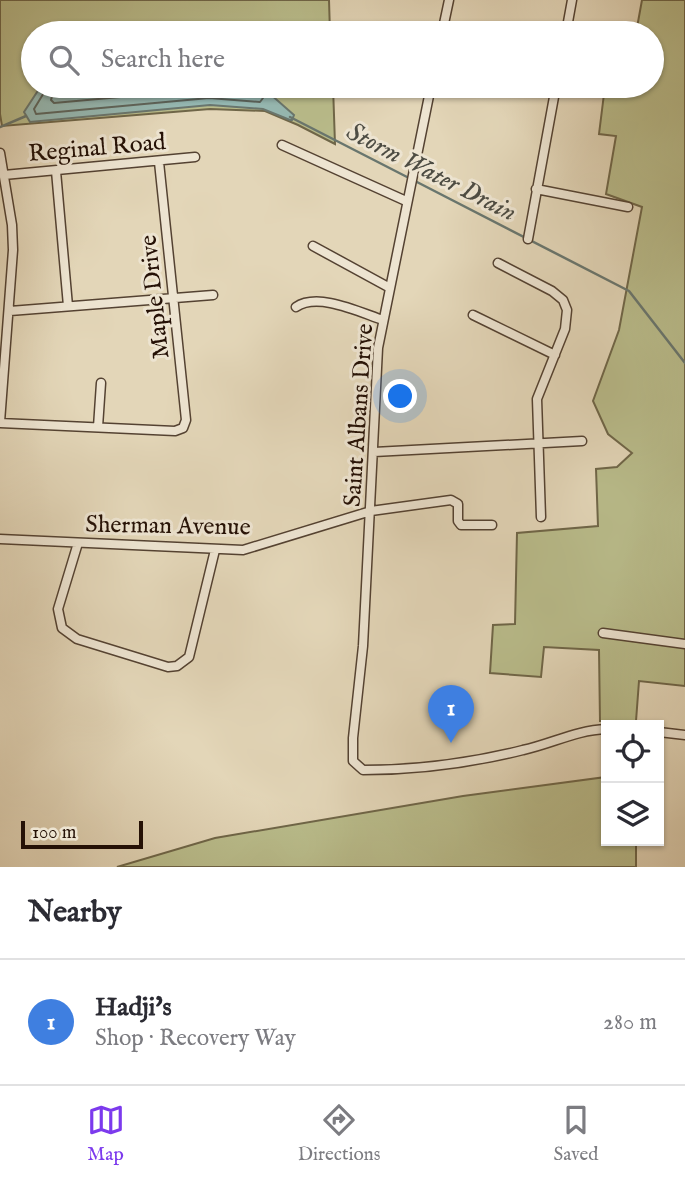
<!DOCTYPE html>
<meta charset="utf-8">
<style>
body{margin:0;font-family:"IM FELL English",serif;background:#f7f7f7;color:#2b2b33}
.controls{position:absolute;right:21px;bottom:21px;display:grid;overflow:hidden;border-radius:0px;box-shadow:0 2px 5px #0004}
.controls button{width:63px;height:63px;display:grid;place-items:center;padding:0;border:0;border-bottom:2px solid #e1e1e2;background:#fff;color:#2b2b33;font:35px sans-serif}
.scale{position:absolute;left:21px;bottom:18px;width:122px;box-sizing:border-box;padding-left:7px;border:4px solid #251106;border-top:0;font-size:19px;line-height:24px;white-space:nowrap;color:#251106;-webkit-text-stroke:5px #ede4d1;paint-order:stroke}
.you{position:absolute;left:401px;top:397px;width:24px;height:24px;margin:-18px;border:5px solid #fff;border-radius:50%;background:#1a73e8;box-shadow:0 0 0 10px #1a73e833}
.badge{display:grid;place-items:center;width:46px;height:46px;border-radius:50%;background:#7c3aed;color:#fff;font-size:23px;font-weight:700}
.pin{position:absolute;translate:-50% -58px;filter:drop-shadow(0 2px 4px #0008)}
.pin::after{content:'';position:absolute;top:37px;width:24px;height:21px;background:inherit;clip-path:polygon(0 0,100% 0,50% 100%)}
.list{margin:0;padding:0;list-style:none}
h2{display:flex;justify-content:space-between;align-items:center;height:91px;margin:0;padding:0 28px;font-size:30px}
h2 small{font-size:23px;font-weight:400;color:#7c7c81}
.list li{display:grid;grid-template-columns:46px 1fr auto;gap:21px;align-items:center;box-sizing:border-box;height:126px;padding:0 28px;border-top:2px solid #e1e1e2}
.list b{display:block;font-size:26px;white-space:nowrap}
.list p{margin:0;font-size:23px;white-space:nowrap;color:#7c7c81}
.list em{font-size:23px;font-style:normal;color:#7c7c81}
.icon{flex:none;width:38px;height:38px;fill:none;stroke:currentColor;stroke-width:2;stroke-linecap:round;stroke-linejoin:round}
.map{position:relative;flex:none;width:685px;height:867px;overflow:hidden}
.search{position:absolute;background:#fff;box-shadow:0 2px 5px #0004;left:21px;right:21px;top:21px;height:77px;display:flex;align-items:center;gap:18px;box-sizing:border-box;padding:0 24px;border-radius:38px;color:#7c7c81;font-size:26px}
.sheet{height:217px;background:#fff}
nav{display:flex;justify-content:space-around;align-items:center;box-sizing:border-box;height:98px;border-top:2px solid #e1e1e2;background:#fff;font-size:19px;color:#7c7c81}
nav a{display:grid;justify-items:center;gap:4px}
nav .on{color:#7c3aed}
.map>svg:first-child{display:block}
.green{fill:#b9bc8b;stroke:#6f6648;stroke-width:2}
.water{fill:#96b9b3;stroke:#69766e;stroke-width:2}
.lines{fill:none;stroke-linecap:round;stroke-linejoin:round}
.shore{stroke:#5e655c;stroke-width:2}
.stream{stroke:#69766e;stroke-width:2.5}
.minor-casing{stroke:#544232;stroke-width:11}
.minor{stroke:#ede4d1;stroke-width:8}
.labels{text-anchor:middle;stroke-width:6;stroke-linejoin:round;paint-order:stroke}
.street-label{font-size:24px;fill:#251106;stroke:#ede4d1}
.water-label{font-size:26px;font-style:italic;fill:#4d4c43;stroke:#ede4d1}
</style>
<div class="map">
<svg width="685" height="867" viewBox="0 0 685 867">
<rect width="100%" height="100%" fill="#e3d6b8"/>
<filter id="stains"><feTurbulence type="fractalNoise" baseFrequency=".00286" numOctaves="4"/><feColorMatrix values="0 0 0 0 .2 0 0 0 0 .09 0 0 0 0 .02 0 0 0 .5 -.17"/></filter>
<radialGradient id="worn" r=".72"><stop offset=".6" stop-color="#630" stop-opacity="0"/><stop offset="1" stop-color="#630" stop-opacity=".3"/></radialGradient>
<path class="green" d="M 0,0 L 329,0 L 330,33 L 33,33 L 33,86 L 333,86 L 335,144 L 298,125 L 265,111 L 210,109 L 2,126 L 0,114 Z
M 642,0 L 685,0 L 685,686 L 639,681 L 636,721 L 600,721 L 599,650 L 544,647 L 541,677 L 490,673 L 493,625 L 515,624 L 517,533 L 598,526 L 596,469 L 617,467 L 632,453 L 608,434 L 593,401 L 619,330 L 642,207 L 606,194 L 616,136 L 599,134 L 605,86 L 652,86 L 652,33 L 636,33 Z
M 606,777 L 606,841 L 636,841 L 636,867 L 117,867 L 215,838 L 463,796 Z"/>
<path class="water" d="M 41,86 L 261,86 L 294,115 L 292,120 L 290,120 L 263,109 L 210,105 L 30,122 L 24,112 Z"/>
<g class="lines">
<path class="shore" d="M 46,86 L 45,91 L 34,109 L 36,114 L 209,98 L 260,102 L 263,98 L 258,91 L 257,86
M 55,86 L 51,100 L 54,103 L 209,89 L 245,92 L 248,86
M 65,86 L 69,92 L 132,86"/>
<path class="stream" d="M 290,117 L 409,178
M 0,127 L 26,116
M 415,181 L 629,291 L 685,363"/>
<defs>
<path id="minor" d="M 442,33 L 449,0
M 566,33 L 572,0
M 431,86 L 378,348 L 363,646 L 353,738 L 353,761 L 363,770 C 417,770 471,763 523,750 C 551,744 577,730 606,729
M 282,145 L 406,201
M 0,153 L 12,225 L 13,250 L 0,422
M 56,171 L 68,306
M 4,175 L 195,157
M 536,189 L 628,207
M 528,239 L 556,86
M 313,246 L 390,288
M 498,263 L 552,291 L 563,300 L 567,310 L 565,329 L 537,399 L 541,517
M 296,307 C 318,292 359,312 383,320
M 10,311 L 213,295
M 473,315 L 555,355
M 0,423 L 175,431 L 183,428 L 186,420 L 159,162
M 98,427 L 101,383
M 374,452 L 582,441
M 0,539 L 243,550 L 371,511 L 451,500 L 458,504 L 458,521 L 461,525 L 492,525
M 78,543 L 58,609 L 62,628 L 77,639 L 168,667 L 177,666 L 189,657 L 215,550
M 603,633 L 685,644
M 659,732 L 685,735"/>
</defs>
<use href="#minor" class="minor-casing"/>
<use href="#minor" class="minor"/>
</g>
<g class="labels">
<g class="street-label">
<text transform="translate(97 147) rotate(-5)" y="8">Reginal Road</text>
<text transform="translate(154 297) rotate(-96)" y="8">Maple Drive</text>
<text transform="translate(358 415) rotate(-86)" y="8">Saint Albans Drive</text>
<text transform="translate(168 525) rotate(1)" y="8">Sherman Avenue</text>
</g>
<g class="water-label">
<text transform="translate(432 171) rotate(27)" y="9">Storm Water Drain</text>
</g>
</g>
<rect width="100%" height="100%" filter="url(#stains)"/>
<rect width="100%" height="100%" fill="url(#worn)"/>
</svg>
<div class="controls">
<button><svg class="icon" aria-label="locate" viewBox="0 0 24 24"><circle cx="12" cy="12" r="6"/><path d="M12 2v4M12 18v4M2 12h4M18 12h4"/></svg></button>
<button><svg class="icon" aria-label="layers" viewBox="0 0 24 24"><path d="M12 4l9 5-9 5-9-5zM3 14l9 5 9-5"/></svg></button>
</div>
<div class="scale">100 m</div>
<div class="you"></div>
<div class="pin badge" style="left:451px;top:743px;background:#3f7fe0">1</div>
<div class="search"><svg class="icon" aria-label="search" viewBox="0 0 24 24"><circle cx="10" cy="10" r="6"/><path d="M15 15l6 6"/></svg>Search here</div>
</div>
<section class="sheet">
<h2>Nearby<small></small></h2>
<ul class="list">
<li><span class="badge" style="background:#3f7fe0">1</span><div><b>Hadji's</b><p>Shop · Recovery Way</p></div><em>280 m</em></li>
</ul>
</section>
<nav>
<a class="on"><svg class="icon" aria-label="map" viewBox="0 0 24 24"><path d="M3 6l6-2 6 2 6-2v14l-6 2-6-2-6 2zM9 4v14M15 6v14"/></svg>Map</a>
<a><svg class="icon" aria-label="directions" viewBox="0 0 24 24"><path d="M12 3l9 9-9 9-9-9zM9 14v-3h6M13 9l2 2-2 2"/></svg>Directions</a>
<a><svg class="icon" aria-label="saved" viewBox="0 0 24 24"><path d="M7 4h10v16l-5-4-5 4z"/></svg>Saved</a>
</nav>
